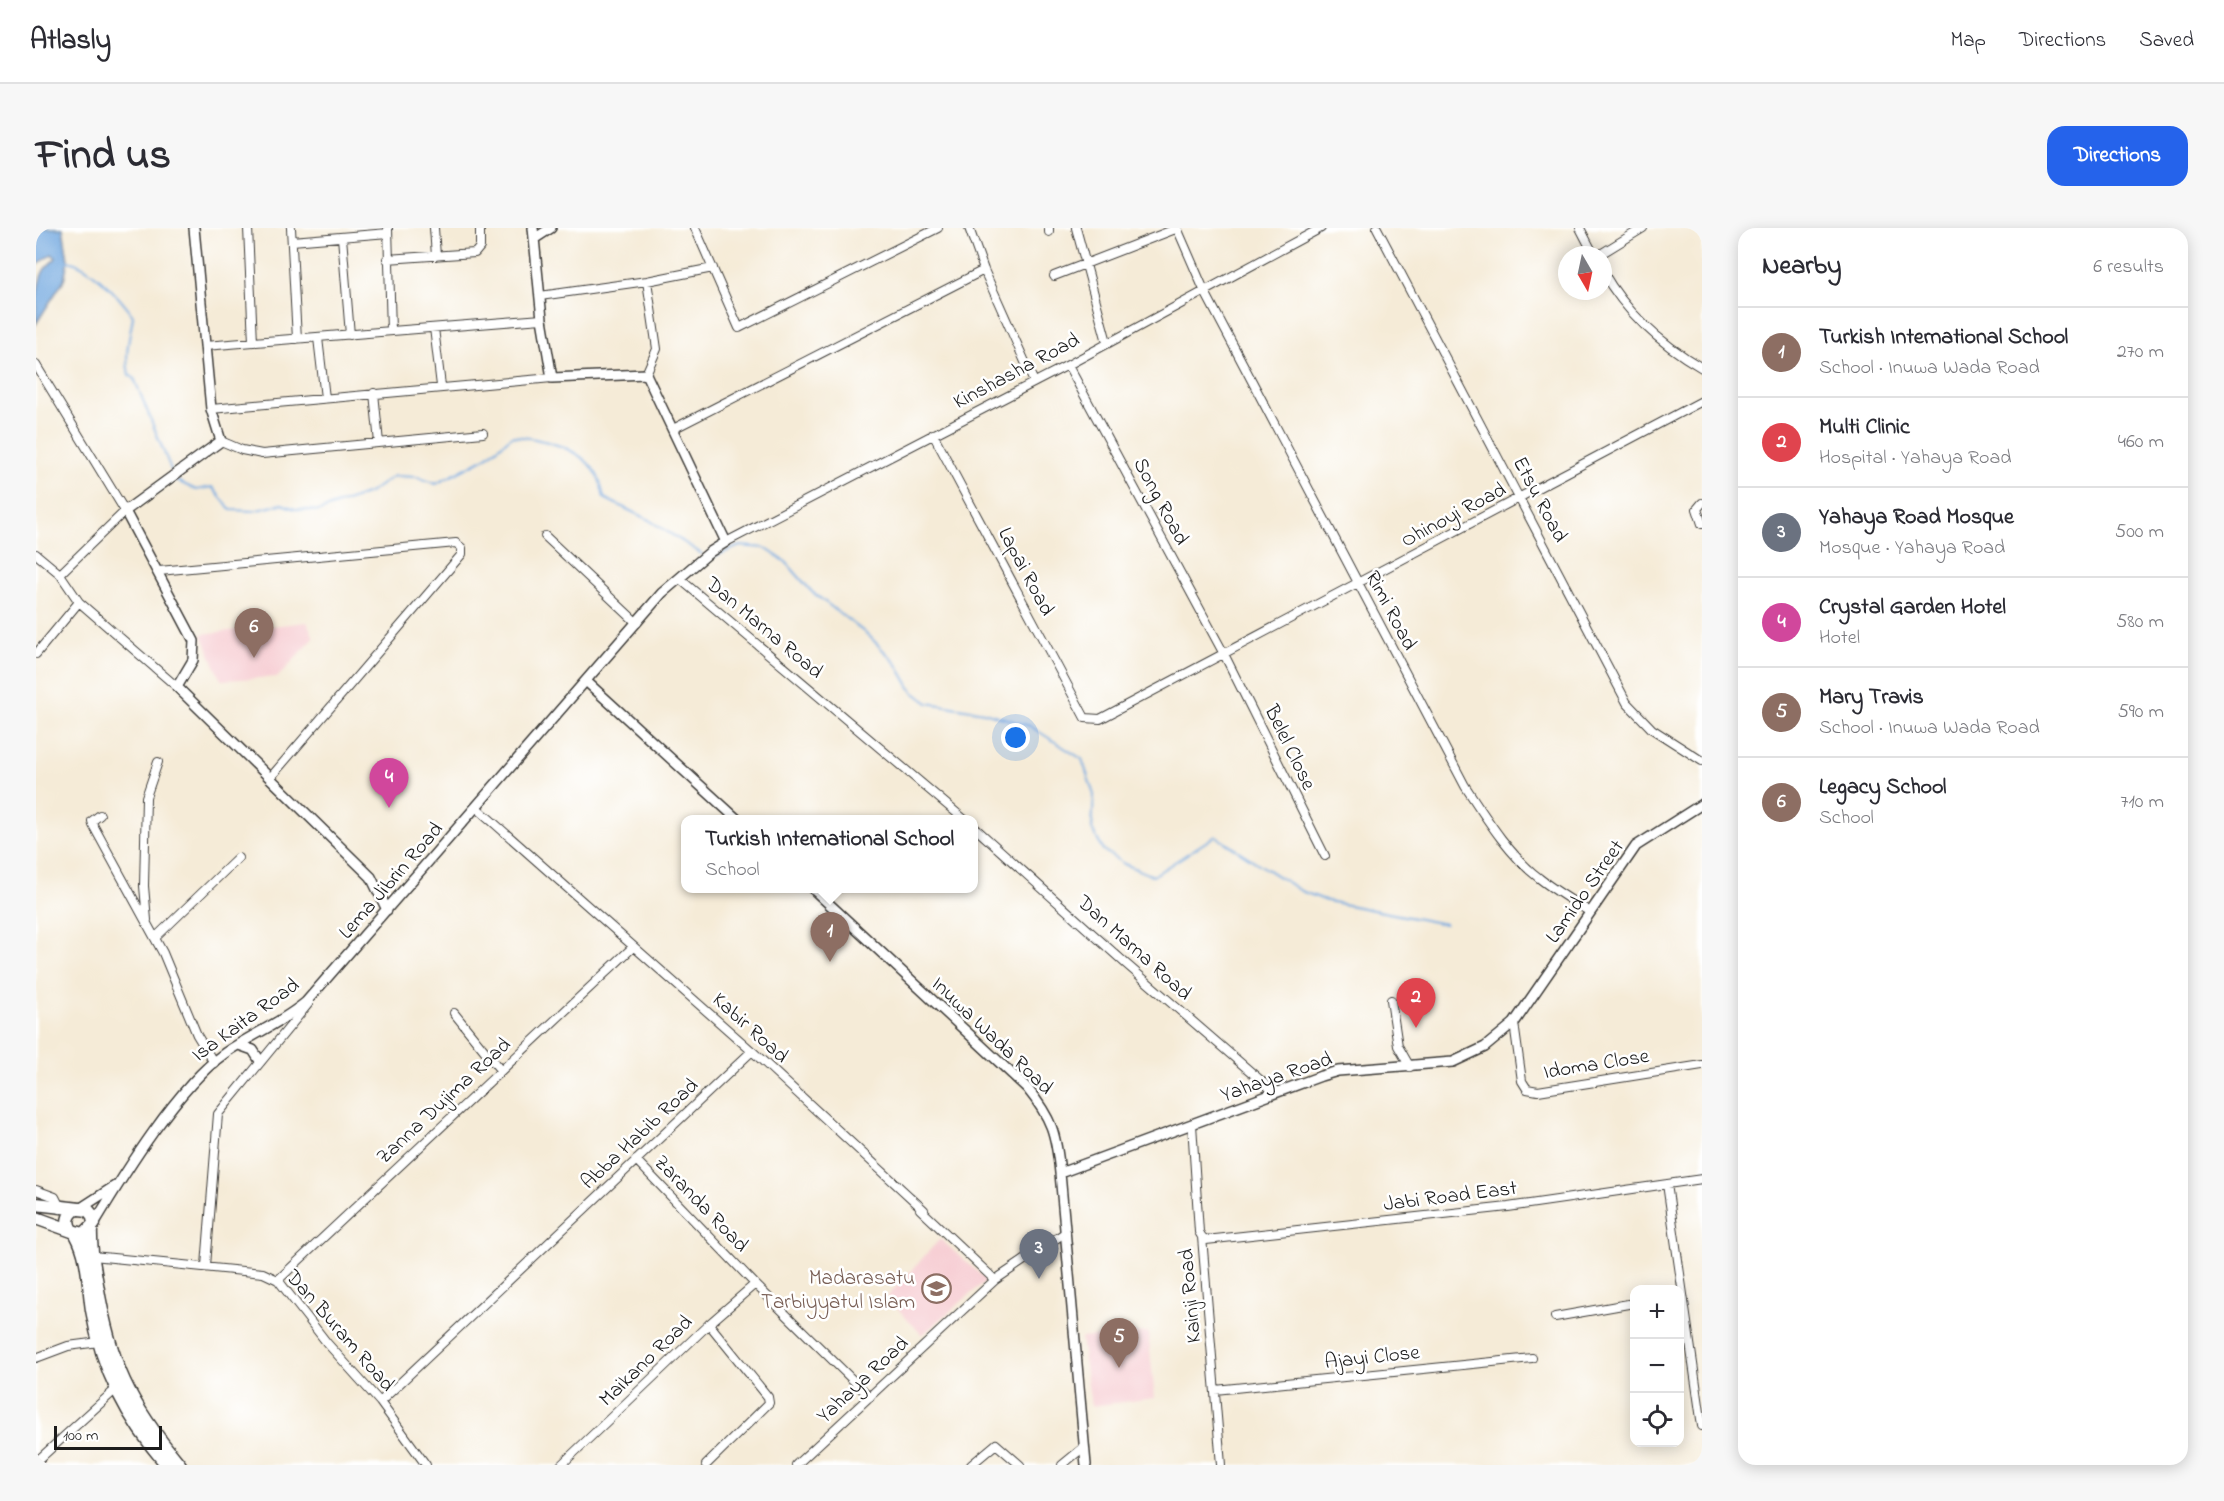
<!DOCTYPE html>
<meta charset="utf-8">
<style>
body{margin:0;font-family:"Indie Flower",sans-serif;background:#f7f7f7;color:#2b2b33}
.controls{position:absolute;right:18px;bottom:18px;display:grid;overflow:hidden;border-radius:12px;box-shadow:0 3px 15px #0003}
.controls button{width:54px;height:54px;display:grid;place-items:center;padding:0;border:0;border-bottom:2px solid #e1e1e2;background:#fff;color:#2b2b33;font:30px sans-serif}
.compass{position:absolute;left:1522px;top:18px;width:54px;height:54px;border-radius:50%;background:#fff;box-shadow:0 3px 15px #0003;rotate:171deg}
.scale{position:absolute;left:18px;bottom:15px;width:108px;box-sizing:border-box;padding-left:6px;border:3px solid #1c1c1c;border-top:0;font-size:16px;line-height:21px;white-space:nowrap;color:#1c1c1c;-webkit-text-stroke:4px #fff;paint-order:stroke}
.you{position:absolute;left:980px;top:510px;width:21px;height:21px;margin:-15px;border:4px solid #fff;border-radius:50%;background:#1a73e8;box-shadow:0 0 0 9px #1a73e833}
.badge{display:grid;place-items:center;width:39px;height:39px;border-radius:50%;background:#2563eb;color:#fff;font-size:20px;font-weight:700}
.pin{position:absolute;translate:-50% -50px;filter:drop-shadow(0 2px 3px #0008)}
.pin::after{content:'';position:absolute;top:32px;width:21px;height:18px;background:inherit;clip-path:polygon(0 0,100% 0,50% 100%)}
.popup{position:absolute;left:645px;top:587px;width:297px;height:78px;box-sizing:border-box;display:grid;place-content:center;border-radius:12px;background:#fff;filter:drop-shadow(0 2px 4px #0005);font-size:20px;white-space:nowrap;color:#7c7c81}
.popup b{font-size:22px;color:#2b2b33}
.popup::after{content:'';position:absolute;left:50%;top:100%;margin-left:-12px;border:12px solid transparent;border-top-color:#fff}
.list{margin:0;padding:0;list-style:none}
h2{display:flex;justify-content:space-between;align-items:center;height:78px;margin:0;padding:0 24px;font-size:26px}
h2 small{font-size:20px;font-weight:400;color:#7c7c81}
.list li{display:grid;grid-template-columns:39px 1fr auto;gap:18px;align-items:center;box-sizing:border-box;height:90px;padding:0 24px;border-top:2px solid #e1e1e2}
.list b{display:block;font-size:22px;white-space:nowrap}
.list p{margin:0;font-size:20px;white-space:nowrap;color:#7c7c81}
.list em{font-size:20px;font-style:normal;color:#7c7c81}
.icon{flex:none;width:33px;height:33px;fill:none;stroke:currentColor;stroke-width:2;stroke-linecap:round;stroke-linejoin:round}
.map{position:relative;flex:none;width:1666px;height:1237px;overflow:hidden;border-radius:18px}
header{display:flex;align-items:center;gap:36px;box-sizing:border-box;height:84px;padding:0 30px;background:#fff;border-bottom:2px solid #e1e1e2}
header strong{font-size:28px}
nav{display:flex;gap:33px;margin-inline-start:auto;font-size:21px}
.intro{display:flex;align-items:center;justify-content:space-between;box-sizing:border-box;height:144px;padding:0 36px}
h1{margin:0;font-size:42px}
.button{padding:15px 27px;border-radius:18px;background:#2563eb;color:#fff;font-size:21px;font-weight:700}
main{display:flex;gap:36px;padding:0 36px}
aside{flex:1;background:#fff;border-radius:18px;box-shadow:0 3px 15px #0003}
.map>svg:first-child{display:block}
.built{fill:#f7cfd4}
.water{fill:#71a7df;stroke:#46627e;stroke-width:1.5}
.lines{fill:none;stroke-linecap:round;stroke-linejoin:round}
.stream{stroke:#71a7df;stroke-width:2}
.minor-casing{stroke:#3d3b38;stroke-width:10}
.tertiary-casing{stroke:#3d3b38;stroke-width:12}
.primary-casing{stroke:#3d3b38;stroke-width:15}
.minor{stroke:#fff;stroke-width:8}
.tertiary{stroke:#fff;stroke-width:9}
.primary{stroke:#fff;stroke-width:12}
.labels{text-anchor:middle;stroke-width:5;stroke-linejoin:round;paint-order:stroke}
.street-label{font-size:21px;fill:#1c1c1c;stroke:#fff}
.education-label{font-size:21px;fill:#785e54;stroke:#fff;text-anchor:end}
</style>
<header>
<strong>Atlasly</strong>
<nav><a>Map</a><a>Directions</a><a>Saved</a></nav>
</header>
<div class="intro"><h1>Find us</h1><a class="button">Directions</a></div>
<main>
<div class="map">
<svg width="1666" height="1237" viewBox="0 0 1666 1237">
<rect width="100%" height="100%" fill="#fff"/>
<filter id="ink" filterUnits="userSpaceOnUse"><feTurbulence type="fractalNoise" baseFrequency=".0167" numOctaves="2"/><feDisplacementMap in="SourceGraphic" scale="12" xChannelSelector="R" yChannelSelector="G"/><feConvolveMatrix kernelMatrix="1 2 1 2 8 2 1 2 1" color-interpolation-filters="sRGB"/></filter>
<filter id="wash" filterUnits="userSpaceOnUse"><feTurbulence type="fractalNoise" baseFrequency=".008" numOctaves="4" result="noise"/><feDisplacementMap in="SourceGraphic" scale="24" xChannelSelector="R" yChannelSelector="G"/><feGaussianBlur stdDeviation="1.35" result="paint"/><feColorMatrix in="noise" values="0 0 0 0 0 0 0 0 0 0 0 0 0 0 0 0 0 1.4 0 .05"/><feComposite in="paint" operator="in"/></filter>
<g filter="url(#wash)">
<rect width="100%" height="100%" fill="#f5ebd7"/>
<path class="built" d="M 271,394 L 278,410 L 242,449 L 185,452 L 166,406 Z
M 904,1011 L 951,1052 L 886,1107 L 851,1069 Z
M 1112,1104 L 1119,1170 L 1055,1178 L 1045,1110 Z"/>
<path class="water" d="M 1,0 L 27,0 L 32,32 L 28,52 L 0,96 C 0,79 0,60 7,44 C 10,38 16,34 20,30 L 16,26 L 0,38 Z"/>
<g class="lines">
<path class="stream" d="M 29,33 C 51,33 85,70 97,88 C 94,110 88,124 93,147 L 98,150 L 136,244
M 139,252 L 160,262 L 176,259 L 195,282 L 217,283 L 246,276 L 259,281 L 283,283 L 333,265 L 358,248 L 381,249 L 400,256 L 451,229 L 476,208 C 504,210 546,219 561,247 C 565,253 566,263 568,270 L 613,292 L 666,326
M 674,330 L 704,318 L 729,320 L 750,334 L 776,364 L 832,407 L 860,435 L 876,463 L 892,475 L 948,484 L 994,498 L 1046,531 L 1058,567 L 1056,601 L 1067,622 L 1088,636 L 1117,648 L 1179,608 L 1265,663 L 1291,673 L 1409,696"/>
</g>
</g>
<g filter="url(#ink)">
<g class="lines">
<defs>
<path id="minor" d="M 212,0 L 217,114
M 255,0 L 261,111
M 352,0 L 355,103
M 398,0 L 400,28
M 659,0 L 703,100 L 902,0
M 933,0 L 948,42 L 998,154
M 1013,0 L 1013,4
M 1040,0 L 1071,114
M 1141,0 L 1168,62 L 1429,558 C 1450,590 1473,627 1503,650 C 1519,663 1537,673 1554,684
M 1341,0 L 1591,475 L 1616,501 L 1666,533
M 1544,0 L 1558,27
M 306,9 L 314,107
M 256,13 L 352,5
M 1563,27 L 1607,0
M 351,31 L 439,25 L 444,19 L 444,0
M 1567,44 C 1590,85 1625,116 1666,140
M 1018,48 L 1142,0
M 504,68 L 611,53 L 677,40
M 398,100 L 405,158
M 282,110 L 289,170
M 169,118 L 506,91
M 0,137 L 89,283 L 24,346
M 1032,137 L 1188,426 L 1289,628
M 610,146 L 621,121 L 611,53
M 338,165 L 343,215
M 175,181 L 516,150
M 637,201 L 948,42
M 897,206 L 1049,490 L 1064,491 L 1666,173
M 185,213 L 206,222 L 226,226 L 447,205
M 1666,275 L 1661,281 L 1666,296
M 509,308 L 601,395
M 690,314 L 1032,137 L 1285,0
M 0,326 L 24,346 L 43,374 L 141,459
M 123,343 L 420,315 L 426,320 L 426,326 L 234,550
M 644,351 L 929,592
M 0,426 L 43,374
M 441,580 L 718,825
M 64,587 L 56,593 L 57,597 L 127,725 L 161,807 L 178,835
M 938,599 L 1089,735 L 1237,863
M 111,692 L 108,658 L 110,569 L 122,534
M 120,709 L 202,630
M 1355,772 L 1362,818 L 1374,839
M 418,785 L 465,843
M 1478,795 L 1486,853 L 1491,861 L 1502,863 L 1666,837
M 1156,896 L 1163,1004 L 1166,1009 L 1185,1237
M 600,932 L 719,1056 L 834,1169
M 1631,956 L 1666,1198
M 0,962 L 19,969 L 25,981
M 884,981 L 959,1052
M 1166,1009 L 1170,1012 L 1472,979 L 1666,951
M 57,1028 L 227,1045 L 242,1052 L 291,1115 L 344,1174 L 390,1237
M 170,1038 L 182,886 L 273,775
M 242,1052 L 597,719
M 1519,1089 L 1598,1075
M 0,1130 L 32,1118 L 63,1114
M 1179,1162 L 1496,1130
M 344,1174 L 716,823 L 888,982
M 0,1234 L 79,1162
M 525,1237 L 673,1096 L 719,1056
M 670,1237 L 733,1175 L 732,1169 L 673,1096
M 760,1237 L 959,1052 L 1030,1004
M 935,1237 L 960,1216 L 984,1237
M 1026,1237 L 1048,1219"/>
<path id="tertiary" d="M 158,0 L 175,181 L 185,213 L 89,283 L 158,413 L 157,432 L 141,459 L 335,649 L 351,682
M 498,11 L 515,0
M 551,454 L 702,592
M 776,660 L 991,860 C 1016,891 1020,905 1024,945 L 1050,1237
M 203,817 L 217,822 L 224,833
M 1024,945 L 1285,848 L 1302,843 L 1417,834 L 1449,819 L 1478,795 L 1600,618 L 1666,576
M 45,980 L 79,958
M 58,996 C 88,946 142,858 189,825 C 215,807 245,795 270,774 L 626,365 L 674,324 L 690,314 L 610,146 L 516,150 L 506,91 L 497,0"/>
<path id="primary" d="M 0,976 L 52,982 L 57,988 L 58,996 L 48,1006 L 36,1003 C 30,995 31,987 40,981
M 0,990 L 36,1003
M 55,1002 C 54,1020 58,1038 61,1056 C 74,1136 93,1176 144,1237
M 40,1006 C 53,1029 52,1055 56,1082 C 66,1142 91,1190 131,1237"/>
</defs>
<use href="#minor" class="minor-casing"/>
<use href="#tertiary" class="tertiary-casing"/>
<use href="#primary" class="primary-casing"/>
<use href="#minor" class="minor"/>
<use href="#tertiary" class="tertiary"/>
<use href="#primary" class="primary"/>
</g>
</g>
<defs>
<symbol id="school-ring" viewBox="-11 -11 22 22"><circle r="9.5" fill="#fff" stroke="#8d6e63" stroke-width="1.5"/><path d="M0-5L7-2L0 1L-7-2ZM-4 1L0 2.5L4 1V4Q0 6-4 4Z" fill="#8d6e63"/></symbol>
</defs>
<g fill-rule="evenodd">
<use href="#school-ring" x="884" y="1044" width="33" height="33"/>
</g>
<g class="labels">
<g class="street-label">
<text transform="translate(980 142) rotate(-28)" y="7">Kinshasha Road</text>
<text transform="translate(1505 271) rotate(62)" y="7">Etsu Road</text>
<text transform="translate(1126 273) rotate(62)" y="7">Song Road</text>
<text transform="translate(1417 286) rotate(-28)" y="7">Ohinoyi Road</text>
<text transform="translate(991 343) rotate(62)" y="7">Lapai Road</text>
<text transform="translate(1356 382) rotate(62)" y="7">Rimi Road</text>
<text transform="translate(729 399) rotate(40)" y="7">Dan Marna Road</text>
<text transform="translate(1255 519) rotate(64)" y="7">Belel Close</text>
<text transform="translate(354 652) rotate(-49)" y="7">Lema Jibrin Road</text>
<text transform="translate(1548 663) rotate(-55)" y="7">Lamido Street</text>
<text transform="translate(1099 719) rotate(42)" y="7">Dan Marna Road</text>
<text transform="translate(209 791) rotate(-36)" y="7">Isa Kaita Road</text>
<text transform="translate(715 799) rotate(42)" y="7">Kabir Road</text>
<text transform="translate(957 807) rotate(44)" y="7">Inuwa Wada Road</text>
<text transform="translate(1560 835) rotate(-9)" y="7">Idoma Close</text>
<text transform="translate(1240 848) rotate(-19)" y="7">Yahaya Road</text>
<text transform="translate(407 872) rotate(-43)" y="7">Zanna Dujima Road</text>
<text transform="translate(603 905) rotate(-43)" y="7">Abba Habib Road</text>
<text transform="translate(1414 967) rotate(-7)" y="7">Jabi Road East</text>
<text transform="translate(666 975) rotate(46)" y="7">Zaranda Road</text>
<text transform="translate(1153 1068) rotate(-95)" y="7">Kainji Road</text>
<text transform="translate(305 1102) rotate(49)" y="7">Dan Buram Road</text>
<text transform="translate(1336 1128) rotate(-6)" y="7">Ajayi Close</text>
<text transform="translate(609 1132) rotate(-44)" y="7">Maikano Road</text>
<text transform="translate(826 1151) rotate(-43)" y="7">Yahaya Road</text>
</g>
<g class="education-label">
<text x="879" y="1056">Madarasatu<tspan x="879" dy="24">Tarbiyyatul Islam</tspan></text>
</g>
</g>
</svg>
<div class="controls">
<button>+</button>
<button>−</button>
<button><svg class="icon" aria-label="locate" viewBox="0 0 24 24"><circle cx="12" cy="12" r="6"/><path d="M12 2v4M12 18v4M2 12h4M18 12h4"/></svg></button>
</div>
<svg class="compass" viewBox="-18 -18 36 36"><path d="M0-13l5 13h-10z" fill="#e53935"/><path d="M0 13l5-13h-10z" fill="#7c7c81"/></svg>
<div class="scale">100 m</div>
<div class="you"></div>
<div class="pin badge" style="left:794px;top:734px;background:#8d6e63">1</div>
<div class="popup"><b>Turkish International School</b>School</div>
<div class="pin badge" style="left:1380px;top:800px;background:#e0444e">2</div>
<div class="pin badge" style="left:1003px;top:1051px;background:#6b7280">3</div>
<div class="pin badge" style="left:353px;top:580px;background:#d1479c">4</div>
<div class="pin badge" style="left:1083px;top:1140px;background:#8d6e63">5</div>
<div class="pin badge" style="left:218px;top:430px;background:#8d6e63">6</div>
</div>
<aside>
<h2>Nearby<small>6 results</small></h2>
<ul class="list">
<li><span class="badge" style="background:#8d6e63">1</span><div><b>Turkish International School</b><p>School · Inuwa Wada Road</p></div><em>270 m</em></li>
<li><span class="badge" style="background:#e0444e">2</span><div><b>Multi Clinic</b><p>Hospital · Yahaya Road</p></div><em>460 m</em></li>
<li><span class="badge" style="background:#6b7280">3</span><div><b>Yahaya Road Mosque</b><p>Mosque · Yahaya Road</p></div><em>500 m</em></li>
<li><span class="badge" style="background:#d1479c">4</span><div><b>Crystal Garden Hotel</b><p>Hotel</p></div><em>580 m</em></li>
<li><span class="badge" style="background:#8d6e63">5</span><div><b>Mary Travis</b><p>School · Inuwa Wada Road</p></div><em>590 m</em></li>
<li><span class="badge" style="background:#8d6e63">6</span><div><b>Legacy School</b><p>School</p></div><em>710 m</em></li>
</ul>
</aside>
</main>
